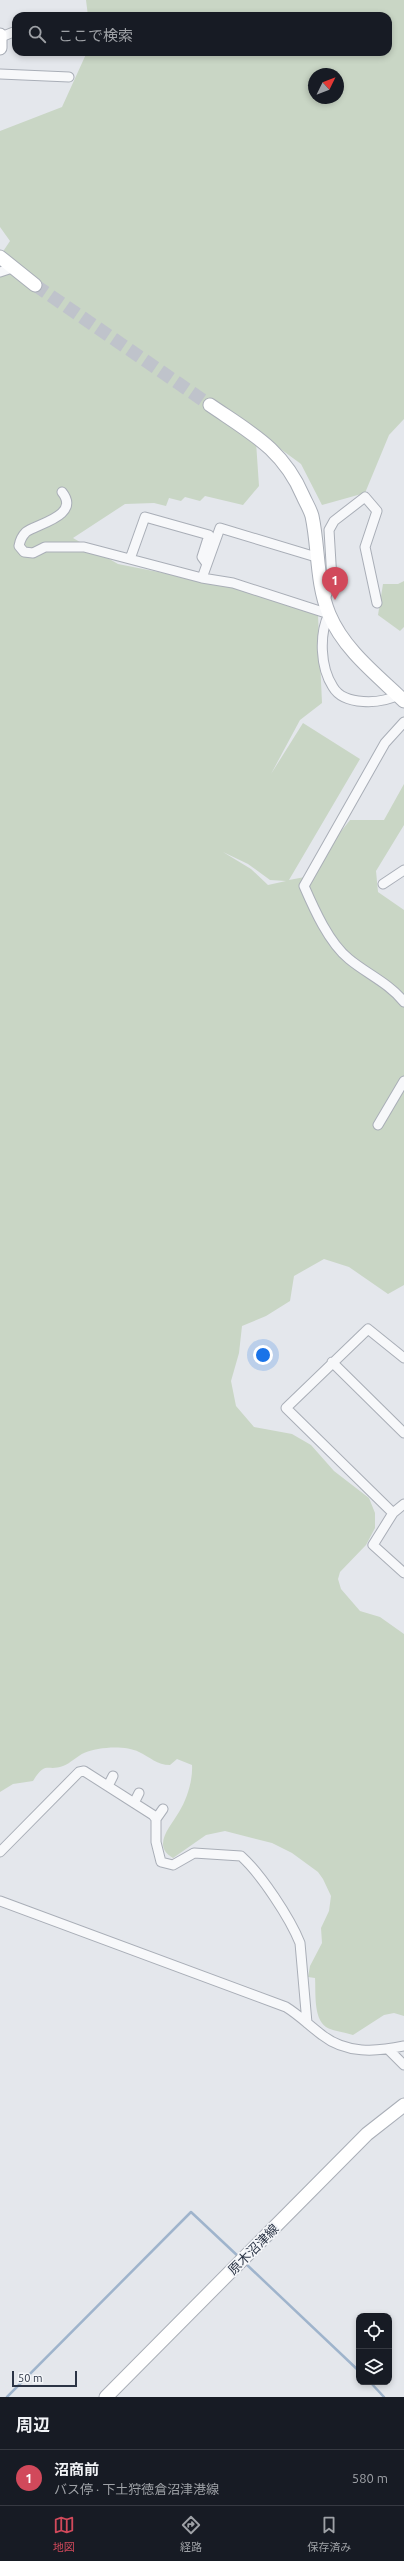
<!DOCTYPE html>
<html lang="ja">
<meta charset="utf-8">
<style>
body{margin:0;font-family:Ubuntu,"Noto Sans JP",sans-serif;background:#20242c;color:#f1f3f6}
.controls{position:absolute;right:12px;bottom:12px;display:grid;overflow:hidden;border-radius:8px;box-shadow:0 2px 6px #0003}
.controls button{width:36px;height:36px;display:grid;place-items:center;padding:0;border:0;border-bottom:1px solid #363941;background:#171b24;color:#f1f3f6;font:20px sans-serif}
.compass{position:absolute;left:308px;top:68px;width:36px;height:36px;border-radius:50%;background:#171b24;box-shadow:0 2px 6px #0003;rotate:47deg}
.scale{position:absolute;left:12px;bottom:10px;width:65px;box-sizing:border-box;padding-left:4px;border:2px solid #2b3445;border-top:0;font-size:11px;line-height:14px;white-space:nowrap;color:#2b3445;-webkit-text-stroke:3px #f4f6f9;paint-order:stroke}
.you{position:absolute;left:263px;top:1355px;width:14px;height:14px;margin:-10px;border:3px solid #fff;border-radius:50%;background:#1a73e8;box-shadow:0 0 0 6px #1a73e833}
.badge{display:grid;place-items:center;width:26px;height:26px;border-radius:50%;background:#d1495b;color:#fff;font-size:13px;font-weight:700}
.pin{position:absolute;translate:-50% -33px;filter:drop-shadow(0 1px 2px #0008)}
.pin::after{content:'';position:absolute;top:21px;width:14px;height:12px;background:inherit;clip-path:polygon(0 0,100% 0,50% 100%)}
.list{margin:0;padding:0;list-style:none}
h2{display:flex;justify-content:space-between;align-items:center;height:52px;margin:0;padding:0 16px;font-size:17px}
h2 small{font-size:13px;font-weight:400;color:#9ea1a6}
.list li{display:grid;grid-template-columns:26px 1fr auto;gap:12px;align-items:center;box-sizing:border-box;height:56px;padding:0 16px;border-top:1px solid #363941}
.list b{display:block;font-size:15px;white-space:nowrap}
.list p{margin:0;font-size:13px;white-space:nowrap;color:#9ea1a6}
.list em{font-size:13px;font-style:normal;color:#9ea1a6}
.icon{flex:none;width:22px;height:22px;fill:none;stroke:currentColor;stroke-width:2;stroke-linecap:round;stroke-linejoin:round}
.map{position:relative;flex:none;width:404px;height:2397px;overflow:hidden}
.search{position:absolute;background:#171b24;box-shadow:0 2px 6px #0003;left:12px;right:12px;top:12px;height:44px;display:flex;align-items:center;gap:10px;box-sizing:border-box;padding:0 14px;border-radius:12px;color:#9ea1a6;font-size:15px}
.sheet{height:108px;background:#171b24}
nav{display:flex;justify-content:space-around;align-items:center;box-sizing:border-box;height:56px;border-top:1px solid #363941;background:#171b24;font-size:11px;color:#9ea1a6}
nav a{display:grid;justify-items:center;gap:2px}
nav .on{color:#d1495b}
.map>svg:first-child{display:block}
.green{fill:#c9d6c5;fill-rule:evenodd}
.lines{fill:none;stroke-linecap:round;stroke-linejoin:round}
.stream{stroke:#9fb4cc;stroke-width:2.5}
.secondary-tunnel{stroke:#bfc3cb;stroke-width:13;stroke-dasharray:13 6;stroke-linecap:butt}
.street-casing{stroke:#a9aeb7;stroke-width:11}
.secondary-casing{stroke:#a9aeb7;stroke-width:15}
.street{stroke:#f7f8fa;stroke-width:9}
.secondary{stroke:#fff;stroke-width:13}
.labels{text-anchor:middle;stroke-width:3.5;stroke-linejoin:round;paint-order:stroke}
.street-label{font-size:13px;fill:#2b3445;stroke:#f4f6f9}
</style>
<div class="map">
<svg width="404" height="2397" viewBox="0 0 404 2397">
<rect width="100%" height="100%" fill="#e4e7ec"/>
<path class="green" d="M 86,0 L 404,0 L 404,419 L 389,435 L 365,493 L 322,505 L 301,464 L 267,439 L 256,442 L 259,486 L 243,505 L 205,496 L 200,501 L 185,497 L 181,501 L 169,498 L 166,506 L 154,503 L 125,504 L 73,538 L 118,564 L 244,589 L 318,615 L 322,703 L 300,720 L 271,774 L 303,723 L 360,759 L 289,880 L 305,877 L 350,820 L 384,820 L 404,784 L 404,825 L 376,871 L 378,892 L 404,910 L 404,1285 L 388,1294 L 349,1267 L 324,1259 L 294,1276 L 290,1301 L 266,1316 L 242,1326 L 239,1353 L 231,1381 L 236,1406 L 254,1427 L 292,1434 L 311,1445 L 334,1471 L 369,1498 L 375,1513 L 375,1528 L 366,1545 L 340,1572 L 338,1579 L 341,1589 L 360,1611 L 380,1617 L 404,1634 L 404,2016 L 394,2013 L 384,2015 L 353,2035 C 345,2032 332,2031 326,2027 C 313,2018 316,1991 315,1978 L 308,1977 L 310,1966 L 322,1943 L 321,1928 L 329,1911 L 331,1896 L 323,1879 L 318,1872 L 292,1853 L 272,1843 L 225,1831 L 206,1835 L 173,1858 C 151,1846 171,1826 179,1812 C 187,1799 193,1780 192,1765 L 177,1759 L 170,1765 C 157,1765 150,1757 139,1752 C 125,1745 98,1747 84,1753 C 77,1756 71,1763 63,1766 C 47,1772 46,1760 33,1781 L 13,1784 L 0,1792 L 0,256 L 10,241 L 0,227 L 0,131 L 62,107 L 87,52 L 388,52 L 388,16 L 88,16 ZM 314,74 L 338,74 L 338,98 L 314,98 ZM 223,852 L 248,864 L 270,880 L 286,881 L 268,885 L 251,869 Z
M 404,581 L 404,627 L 400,631 L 378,615 L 383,584 L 398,584 Z"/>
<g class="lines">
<path class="stream" d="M 245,2263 L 359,2371
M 370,2382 L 384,2397
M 7,2397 L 191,2212 L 240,2258"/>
<path class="secondary-tunnel" d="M 35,285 L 210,405"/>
<defs>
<path id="street" d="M 1,37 L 16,31
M 0,74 L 69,77
M 0,272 L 12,268
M 62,492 C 81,516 36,524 26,532 C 22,536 20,540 19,546 L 24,552 L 33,553 L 45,547 L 84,547 L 202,578 L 233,583 L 329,614 C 319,634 320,667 333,687 C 344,706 381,704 398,695
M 130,559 L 145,517 L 209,535 L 202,557 L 207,564
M 202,578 L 220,528 L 316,557
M 325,599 L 332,580 L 329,530 L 334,521 L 365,497 L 377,511 L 365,547 L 377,603
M 404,722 L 385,743 L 304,886 C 314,909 329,943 349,959 C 367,974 389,983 404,1002
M 383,884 L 404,870
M 378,1125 L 404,1081
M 332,1362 L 404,1433
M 404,1504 L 393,1513 L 373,1545 L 404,1573
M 393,1513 L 286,1408 L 368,1329 L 404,1358
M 108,1786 L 113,1776
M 134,1803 L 139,1793
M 156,1819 L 163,1809
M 0,1852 L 79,1772 L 84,1771 L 153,1815 L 156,1819 L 156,1842 L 161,1862 L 173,1865 L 194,1853 L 241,1856 C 261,1874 290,1918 300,1943 L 307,2023
M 0,1901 L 286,2007 C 299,2015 310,2026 322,2035 C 346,2054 376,2052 404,2046
M 388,2049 L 404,2065"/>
<path id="secondary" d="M 0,35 L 0,48
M 0,257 L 35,285
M 210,405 C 251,433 283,449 303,496 C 306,503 310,509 312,516 C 319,549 316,582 329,614 C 344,650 377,675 404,701
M 106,2397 L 367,2134 L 404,2105"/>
</defs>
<use href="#street" class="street-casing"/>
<use href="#secondary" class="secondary-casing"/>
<use href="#street" class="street"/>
<use href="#secondary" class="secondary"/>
</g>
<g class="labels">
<g class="street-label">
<text transform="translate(253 2249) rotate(-45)" y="5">原木沼津線</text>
</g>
</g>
</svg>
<div class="controls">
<button><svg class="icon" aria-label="locate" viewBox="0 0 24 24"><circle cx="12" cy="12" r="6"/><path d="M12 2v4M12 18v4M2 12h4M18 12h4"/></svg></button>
<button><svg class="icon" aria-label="layers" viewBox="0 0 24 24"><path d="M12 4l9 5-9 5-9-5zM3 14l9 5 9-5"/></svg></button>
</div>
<svg class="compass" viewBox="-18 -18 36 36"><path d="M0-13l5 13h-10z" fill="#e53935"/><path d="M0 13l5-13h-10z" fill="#9ea1a6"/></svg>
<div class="scale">50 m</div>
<div class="you"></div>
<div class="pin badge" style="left:335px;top:600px">1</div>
<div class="search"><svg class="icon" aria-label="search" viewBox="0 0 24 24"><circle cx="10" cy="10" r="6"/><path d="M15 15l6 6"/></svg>ここで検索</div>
</div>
<section class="sheet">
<h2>周辺<small></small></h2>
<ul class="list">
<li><span class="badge">1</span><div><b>沼商前</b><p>バス停 · 下土狩徳倉沼津港線</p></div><em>580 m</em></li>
</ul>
</section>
<nav>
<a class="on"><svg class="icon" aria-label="map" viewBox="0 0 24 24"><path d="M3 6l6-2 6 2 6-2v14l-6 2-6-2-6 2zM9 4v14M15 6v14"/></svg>地図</a>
<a><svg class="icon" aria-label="directions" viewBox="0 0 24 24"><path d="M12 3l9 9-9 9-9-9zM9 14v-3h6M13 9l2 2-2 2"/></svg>経路</a>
<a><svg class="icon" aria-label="saved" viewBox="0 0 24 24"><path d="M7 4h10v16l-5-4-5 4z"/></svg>保存済み</a>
</nav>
